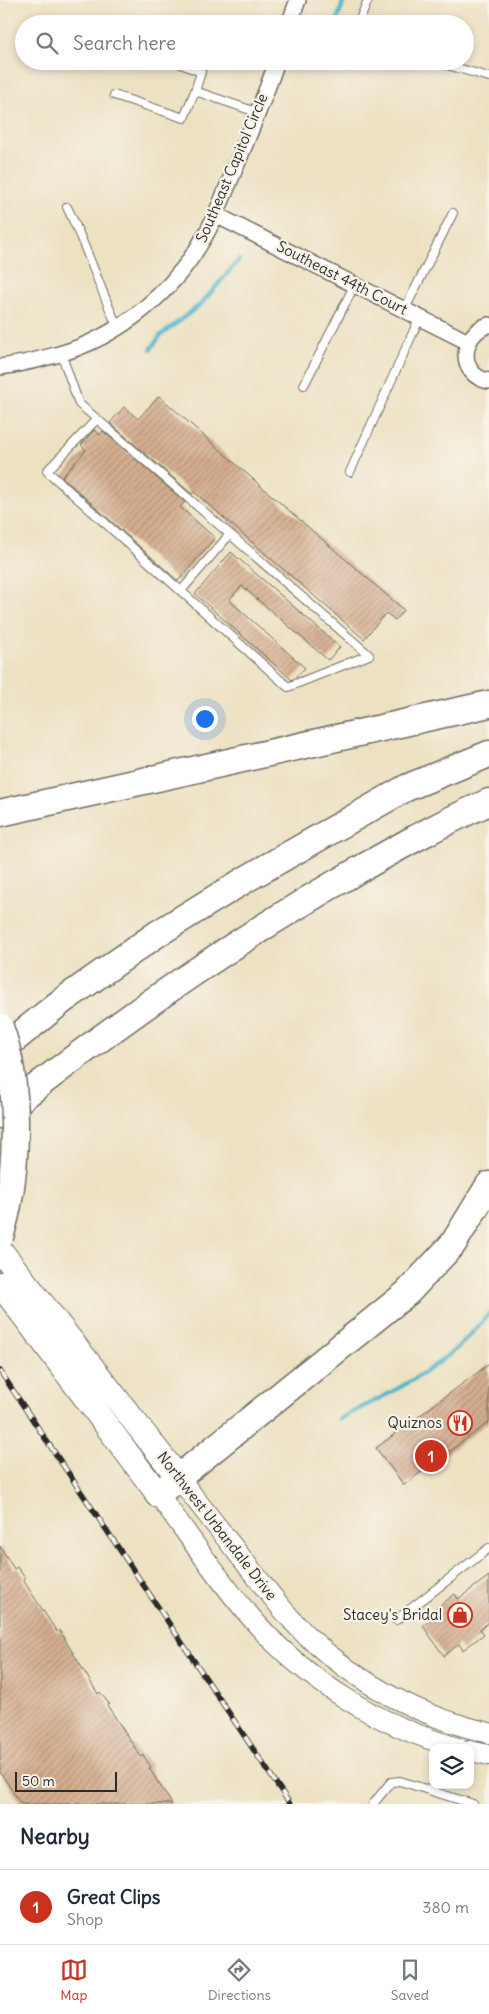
<!DOCTYPE html>
<style>
body{margin:0;font-family:Delius,sans-serif;background:#f2f2f3;color:#1f2937}
.controls{position:absolute;right:15px;bottom:15px;display:grid;overflow:hidden;border-radius:10px;box-shadow:0 2px 8px #0003}
.controls button{width:45px;height:45px;display:grid;place-items:center;padding:0;border:0;border-bottom:1px solid #e0e1e3;background:#fff;color:#1f2937;font:25px sans-serif}
.scale{position:absolute;left:15px;bottom:12px;width:102px;box-sizing:border-box;padding-left:5px;border:2px solid #2b2b2b;border-top:0;font-size:14px;line-height:18px;white-space:nowrap;color:#2b2b2b;-webkit-text-stroke:4px #f7f3e8;paint-order:stroke}
.you{position:absolute;left:204px;top:718px;width:18px;height:18px;margin:-12px;border:4px solid #fff;border-radius:50%;background:#1a73e8;box-shadow:0 0 0 8px #1a73e833}
.badge{display:grid;place-items:center;width:32px;height:32px;border-radius:50%;background:#c8321e;color:#fff;font-size:16px;font-weight:700}
.pin{position:absolute;translate:-50% -50%;border:2px solid #fff;box-shadow:0 1px 5px #0006}
.list{margin:0;padding:0;list-style:none}
h2{display:flex;justify-content:space-between;align-items:center;height:65px;margin:0;padding:0 20px;font-size:21px}
h2 small{font-size:16px;font-weight:400;color:#747a83}
.list li{display:grid;grid-template-columns:32px 1fr auto;gap:15px;align-items:center;box-sizing:border-box;height:75px;padding:0 20px;border-top:1px solid #e0e1e3}
.list b{display:block;font-size:19px;white-space:nowrap}
.list p{margin:0;font-size:16px;white-space:nowrap;color:#747a83}
.list em{font-size:16px;font-style:normal;color:#747a83}
.icon{flex:none;width:28px;height:28px;fill:none;stroke:currentColor;stroke-width:2;stroke-linecap:round;stroke-linejoin:round}
.map{position:relative;flex:none;width:489px;height:1804px;overflow:hidden}
.search{position:absolute;background:#fff;box-shadow:0 2px 8px #0003;left:15px;right:15px;top:15px;height:55px;display:flex;align-items:center;gap:12px;box-sizing:border-box;padding:0 18px;border-radius:28px;color:#747a83;font-size:19px}
.sheet{height:140px;background:#fff}
nav{display:flex;justify-content:space-around;align-items:center;box-sizing:border-box;height:70px;border-top:1px solid #e0e1e3;background:#fff;font-size:14px;color:#747a83}
nav a{display:grid;justify-items:center;gap:2px}
nav .on{color:#c8321e}
.map>svg:first-child{display:block}
.lines{fill:none;stroke-linecap:round;stroke-linejoin:round}
.stream{stroke:#4ab4c8;stroke-width:4.5}
.building{fill:url(#building-hatch)}
.service-casing{stroke:#6f6b60;stroke-width:10}
.minor-casing{stroke:#6f6b60;stroke-width:18}
.secondary-casing{stroke:#6f6b60;stroke-width:22}
.trunk-casing{stroke:#6f6b60;stroke-width:26}
.motorway-casing{stroke:#6f6b60;stroke-width:29}
.service{stroke:#fff;stroke-width:8}
.minor{stroke:#fff;stroke-width:15}
.secondary{stroke:#fff;stroke-width:20}
.trunk{stroke:#fff;stroke-width:24}
.motorway{stroke:#fff;stroke-width:26}
.rail-casing{stroke:#2b2b2b;stroke-width:5.5}
.rail{stroke:#f7f3e8;stroke-width:4;stroke-dasharray:11;stroke-linecap:butt}
.motorway-bridge-casing{stroke:#6f6b60;stroke-width:29;stroke-linecap:butt}
.motorway-bridge{stroke:#fff;stroke-width:26}
.labels{text-anchor:middle;stroke-width:4.5;stroke-linejoin:round;paint-order:stroke}
.street-label{font-size:15px;fill:#2b2b2b;stroke:#f7f3e8}
.poi-label{font-size:15px;fill:#2b2b2b;stroke:#f7f3e8;text-anchor:end}
</style>
<div class="map">
<svg width="489" height="1804" viewBox="0 0 489 1804">
<defs>
<pattern id="building-hatch" width="6" height="6" patternUnits="userSpaceOnUse" patternTransform="scale(1.25)"><rect width="6" height="6" fill="#d5ae8f"/><path d="M-1 1l2-2M0 6l6-6M5 7l2-2" fill="none" stroke="#ad8e75"/></pattern>
</defs>
<rect width="100%" height="100%" fill="#f7f3e8"/>
<filter id="ink" filterUnits="userSpaceOnUse"><feTurbulence type="fractalNoise" baseFrequency=".02" numOctaves="2"/><feDisplacementMap in="SourceGraphic" scale="10" xChannelSelector="R" yChannelSelector="G"/><feConvolveMatrix kernelMatrix="1 2 1 2 8 2 1 2 1" color-interpolation-filters="sRGB"/></filter>
<filter id="wash" filterUnits="userSpaceOnUse"><feTurbulence type="fractalNoise" baseFrequency=".0096" numOctaves="4" result="noise"/><feDisplacementMap in="SourceGraphic" scale="20" xChannelSelector="R" yChannelSelector="G"/><feGaussianBlur stdDeviation="1.12" result="paint"/><feColorMatrix in="noise" values="0 0 0 0 0 0 0 0 0 0 0 0 0 0 0 0 0 1.4 0 .05"/><feComposite in="paint" operator="in"/></filter>
<g filter="url(#wash)">
<rect width="100%" height="100%" fill="#ede1c2"/>
<g class="lines">
<path class="stream" d="M 337,20 L 344,0
M 151,349 L 160,336 L 201,304 L 239,260
M 339,1419 C 378,1399 417,1381 451,1353 C 465,1342 477,1327 489,1314"/>
</g>
<g id="blocks">
<path class="building" d="M 159,396 L 263,488 L 404,610 L 395,620 L 386,613 L 364,639 L 194,492 L 192,494 L 110,423 L 124,407 L 138,419 Z
M 94,430 L 100,435 L 103,431 L 185,502 L 180,507 L 215,538 L 178,581 L 62,477 L 86,450 L 81,445 Z
M 231,552 L 340,647 L 328,660 L 242,586 L 229,600 L 305,668 L 292,680 L 195,594 Z
M 489,1364 L 489,1422 L 404,1485 L 376,1448 Z
M 0,1546 L 14,1569 L 17,1567 L 25,1578 L 23,1580 L 57,1632 L 59,1630 L 98,1694 L 100,1692 L 109,1704 L 107,1705 L 141,1757 L 143,1755 L 151,1767 L 149,1768 L 172,1804 L 21,1804 L 0,1772 Z
M 489,1576 L 489,1622 L 480,1629 L 484,1634 L 463,1650 L 459,1644 L 444,1656 L 423,1626 L 434,1617 L 430,1613 L 455,1594 L 458,1599 Z"/>
</g>
</g>
<g filter="url(#ink)">
<use href="#blocks" fill-opacity="0" stroke="#6f6b60" stroke-width="1"/>
<g class="lines">
<defs>
<path id="service" d="M 75,22 L 80,24
M 358,24 L 368,0
M 174,61 L 201,72 L 195,91 L 259,113
M 433,61 L 489,77
M 114,95 L 184,118 L 195,91
M 67,207 C 86,246 100,288 118,328
M 405,309 L 453,213
M 61,353 L 79,404 L 97,419 L 369,655 L 288,687 L 47,471 L 97,419
M 304,385 L 355,284
M 350,472 L 420,317
M 181,591 L 230,534
M 396,1620 L 489,1548
M 373,1804 L 391,1782 L 400,1781 L 473,1804"/>
<path id="minor" d="M 289,24 L 298,0
M 216,215 L 468,342
M 489,325 C 460,333 457,376 489,381
M 0,367 C 19,365 37,360 56,355 C 120,337 174,292 206,234 C 217,214 225,192 234,171 C 249,135 264,99 277,61"/>
<path id="secondary" d="M 178,1477 C 202,1508 227,1539 251,1570 C 269,1592 286,1616 307,1636 C 359,1684 421,1717 489,1733
M 158,1494 C 188,1534 216,1577 249,1615 C 303,1679 378,1726 458,1748
M 470,1751 L 489,1755"/>
<path id="trunk" d="M 0,1250 L 178,1477
M 0,1284 L 158,1494"/>
<path id="motorway" d="M 0,813 L 489,704
M 0,1051 L 62,1001 L 157,934 L 248,878 L 406,788 L 489,754
M 0,1115 C 113,1026 230,943 355,872 C 399,847 443,822 489,802
M 158,1494 L 407,1293 L 453,1244 L 489,1185"/>
</defs>
<use href="#service" class="service-casing"/>
<use href="#minor" class="minor-casing"/>
<use href="#secondary" class="secondary-casing"/>
<use href="#trunk" class="trunk-casing"/>
<use href="#motorway" class="motorway-casing"/>
<use href="#service" class="service"/>
<use href="#minor" class="minor"/>
<use href="#secondary" class="secondary"/>
<use href="#trunk" class="trunk"/>
<use href="#motorway" class="motorway"/>
<defs>
<path id="rail" d="M 0,1371 L 290,1804"/>
</defs>
<use href="#rail" class="rail-casing"/>
<use href="#rail" class="rail"/>
<defs>
<path id="motorway-bridge" d="M 0,1027 C 22,1086 18,1179 0,1237"/>
</defs>
<use href="#motorway-bridge" class="motorway-bridge-casing"/>
<use href="#motorway-bridge" class="motorway-bridge"/>
</g>
</g>
<defs>
<symbol id="restaurant-ring" viewBox="-11 -11 22 22"><circle r="9.5" fill="#f7f3e8" stroke="#c8321e" stroke-width="1.5"/><path d="M-5-6h1v4h1v-4h1v4h1v-4h1v5L-1.5 .5V6h-2V.5L-5-1ZM5-6V6H3V1.5H1.5Q1.5-4 5-6Z" fill="#c8321e"/></symbol>
<symbol id="shop-ring" viewBox="-11 -11 22 22"><circle r="9.5" fill="#f7f3e8" stroke="#c8321e" stroke-width="1.5"/><path d="M-5-2.5h2.3a2.7 3.5 0 0 1 5.4 0H5L5.5 6h-11ZM-1.5-2.5h3a1.5 2.3 0 0 0-3 0Z" fill="#c8321e"/></symbol>
</defs>
<g fill-rule="evenodd">
<use href="#restaurant-ring" x="446" y="1409" width="28" height="28"/>
<use href="#shop-ring" x="446" y="1601" width="28" height="28"/>
</g>
<g class="labels">
<g class="street-label">
<text transform="translate(232 168) rotate(-67)" y="5">Southeast Capitol Circle</text>
<text transform="translate(342 278) rotate(27)" y="5">Southeast 44th Court</text>
<text transform="translate(217 1526) rotate(52)" y="5">Northwest Urbandale Drive</text>
</g>
<g class="poi-label">
<text x="442" y="1428">Quiznos</text>
<text x="442" y="1620">Stacey's Bridal</text>
</g>
</g>
</svg>
<div class="controls">
<button><svg class="icon" aria-label="layers" viewBox="0 0 24 24"><path d="M12 4l9 5-9 5-9-5zM3 14l9 5 9-5"/></svg></button>
</div>
<div class="scale">50 m</div>
<div class="you"></div>
<div class="pin badge" style="left:431px;top:1456px">1</div>
<div class="search"><svg class="icon" aria-label="search" viewBox="0 0 24 24"><circle cx="10" cy="10" r="6"/><path d="M15 15l6 6"/></svg>Search here</div>
</div>
<section class="sheet">
<h2>Nearby<small></small></h2>
<ul class="list">
<li><span class="badge">1</span><div><b>Great Clips</b><p>Shop</p></div><em>380 m</em></li>
</ul>
</section>
<nav>
<a class="on"><svg class="icon" aria-label="map" viewBox="0 0 24 24"><path d="M3 6l6-2 6 2 6-2v14l-6 2-6-2-6 2zM9 4v14M15 6v14"/></svg>Map</a>
<a><svg class="icon" aria-label="directions" viewBox="0 0 24 24"><path d="M12 3l9 9-9 9-9-9zM9 14v-3h6M13 9l2 2-2 2"/></svg>Directions</a>
<a><svg class="icon" aria-label="saved" viewBox="0 0 24 24"><path d="M7 4h10v16l-5-4-5 4z"/></svg>Saved</a>
</nav>
